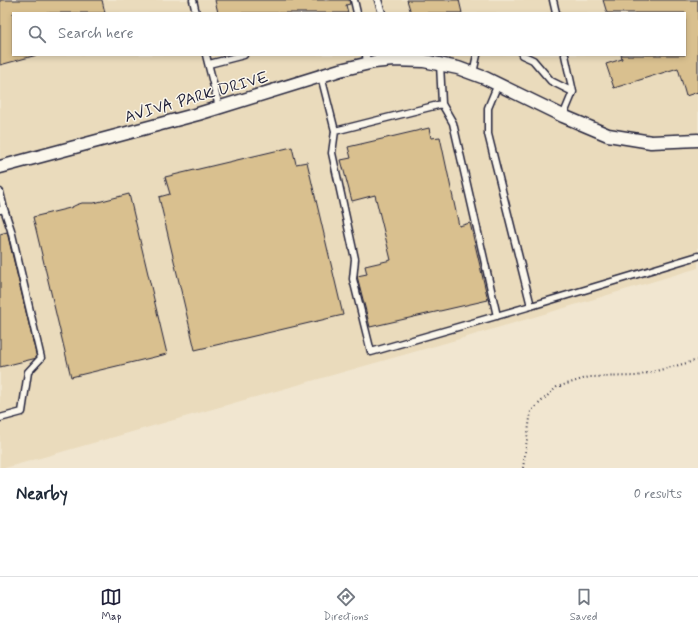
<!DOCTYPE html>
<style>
body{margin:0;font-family:Mynerve,sans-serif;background:#f6f6f7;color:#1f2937}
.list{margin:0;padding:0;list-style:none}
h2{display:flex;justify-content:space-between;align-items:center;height:52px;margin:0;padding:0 16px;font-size:17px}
h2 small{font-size:13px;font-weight:400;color:#747a83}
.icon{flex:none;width:22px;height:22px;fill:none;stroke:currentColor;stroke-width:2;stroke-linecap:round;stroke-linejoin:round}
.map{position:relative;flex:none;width:698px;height:468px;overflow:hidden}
.search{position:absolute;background:#fff;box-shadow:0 2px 6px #0003;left:12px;right:12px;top:12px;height:44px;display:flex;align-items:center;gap:10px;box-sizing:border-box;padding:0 14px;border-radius:0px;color:#747a83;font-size:15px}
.sheet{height:108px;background:#fff}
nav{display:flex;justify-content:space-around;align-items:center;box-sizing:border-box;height:56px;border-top:1px solid #e0e1e3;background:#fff;font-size:11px;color:#747a83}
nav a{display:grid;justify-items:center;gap:2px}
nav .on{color:#22223b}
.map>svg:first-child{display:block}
.built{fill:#eadbbc;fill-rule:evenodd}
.building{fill:#d9c08f;stroke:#22223b}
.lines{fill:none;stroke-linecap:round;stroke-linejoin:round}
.service-casing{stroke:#22223b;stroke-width:9}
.minor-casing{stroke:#22223b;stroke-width:15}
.path{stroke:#22223b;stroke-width:2;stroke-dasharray:1 3;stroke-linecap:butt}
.service{stroke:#fbf7ec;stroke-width:6}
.minor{stroke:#fbf7ec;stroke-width:12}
.labels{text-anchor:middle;stroke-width:3;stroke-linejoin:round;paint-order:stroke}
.street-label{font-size:16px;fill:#22223b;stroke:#fbf7ec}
</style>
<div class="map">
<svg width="698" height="468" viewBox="0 0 698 468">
<rect width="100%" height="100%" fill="#f1e6d0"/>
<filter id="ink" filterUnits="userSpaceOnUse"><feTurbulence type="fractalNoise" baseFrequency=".025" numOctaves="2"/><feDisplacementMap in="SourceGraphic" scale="8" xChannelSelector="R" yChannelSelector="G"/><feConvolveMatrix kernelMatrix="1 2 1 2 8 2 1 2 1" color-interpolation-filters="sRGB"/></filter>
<g filter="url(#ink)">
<path class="built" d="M 0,0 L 698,0 L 698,268 L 470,336 L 5,468 L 0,468 ZM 13,13 L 685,13 L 685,55 L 13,55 Z"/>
<path class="building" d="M 0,0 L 102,0 L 105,13 L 13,13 L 13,55 L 37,55 L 0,65 Z
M 215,0 L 349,0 L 350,4 L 346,5 L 348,13 L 218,13 Z
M 407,0 L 459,0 L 462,13 L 411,13 Z
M 603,0 L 698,0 L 698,92 L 686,96 L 678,68 L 614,88 L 606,64 L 622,59 L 621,55 L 685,55 L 685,13 L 607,13 Z
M 429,128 L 431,138 L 440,137 L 459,226 L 470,223 L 488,300 L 370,327 L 357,276 L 367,274 L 365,266 L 391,260 L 375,195 L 352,201 L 341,160 L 351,158 L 348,147 Z
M 292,147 L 296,164 L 307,162 L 343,315 L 195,350 L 159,197 L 170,194 L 165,177 Z
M 129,194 L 167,354 L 71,377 L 33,217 L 70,208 L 76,205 L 82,203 L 94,203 Z
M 7,232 L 37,358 L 0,367 L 0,234 Z"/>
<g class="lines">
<defs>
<path id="service" d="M 193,0 L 196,13
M 354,0 L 357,13
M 378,0 L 382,13
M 553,0 L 556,13
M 206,55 L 219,107
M 366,55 L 367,64
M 522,55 L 533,60 L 551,81 L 573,92
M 209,64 L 244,55
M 473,73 L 477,55
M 321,76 L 335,131 L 332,153 L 355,259 L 353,279 L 371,352 L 531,306
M 498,84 L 488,108 L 488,134 L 531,306 L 698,256
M 442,104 L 453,123 L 497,316
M 563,116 L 573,92 L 565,55
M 335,131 L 442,104 L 440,64
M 0,192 L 4,209 L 0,210
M 0,418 L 22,412 L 28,372 L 41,358 L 11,230 L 4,209"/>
<path id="minor" d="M 0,167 L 198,114 L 340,70 L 374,62 L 393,60 L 424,61 L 458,68 L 485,78 L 563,116 L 608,135 L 651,142 L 698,140"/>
</defs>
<use href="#service" class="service-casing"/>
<use href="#minor" class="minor-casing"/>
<path class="path" d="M 523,468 L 531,411 L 557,387 L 589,377 L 637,376 L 698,360"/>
<use href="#service" class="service"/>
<use href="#minor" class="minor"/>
</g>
</g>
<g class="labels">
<g class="street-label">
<text transform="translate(196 96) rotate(-16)" y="6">AVIVA PARK DRIVE</text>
</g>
</g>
</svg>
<div class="search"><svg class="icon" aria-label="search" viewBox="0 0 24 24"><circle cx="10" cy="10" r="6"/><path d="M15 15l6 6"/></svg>Search here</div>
</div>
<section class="sheet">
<h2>Nearby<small>0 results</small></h2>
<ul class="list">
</ul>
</section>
<nav>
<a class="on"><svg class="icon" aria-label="map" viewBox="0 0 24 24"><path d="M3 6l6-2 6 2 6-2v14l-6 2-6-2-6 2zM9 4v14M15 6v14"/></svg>Map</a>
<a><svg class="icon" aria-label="directions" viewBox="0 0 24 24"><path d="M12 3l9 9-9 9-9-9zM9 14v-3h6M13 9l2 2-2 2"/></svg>Directions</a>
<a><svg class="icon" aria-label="saved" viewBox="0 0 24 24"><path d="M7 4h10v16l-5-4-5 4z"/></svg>Saved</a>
</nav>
